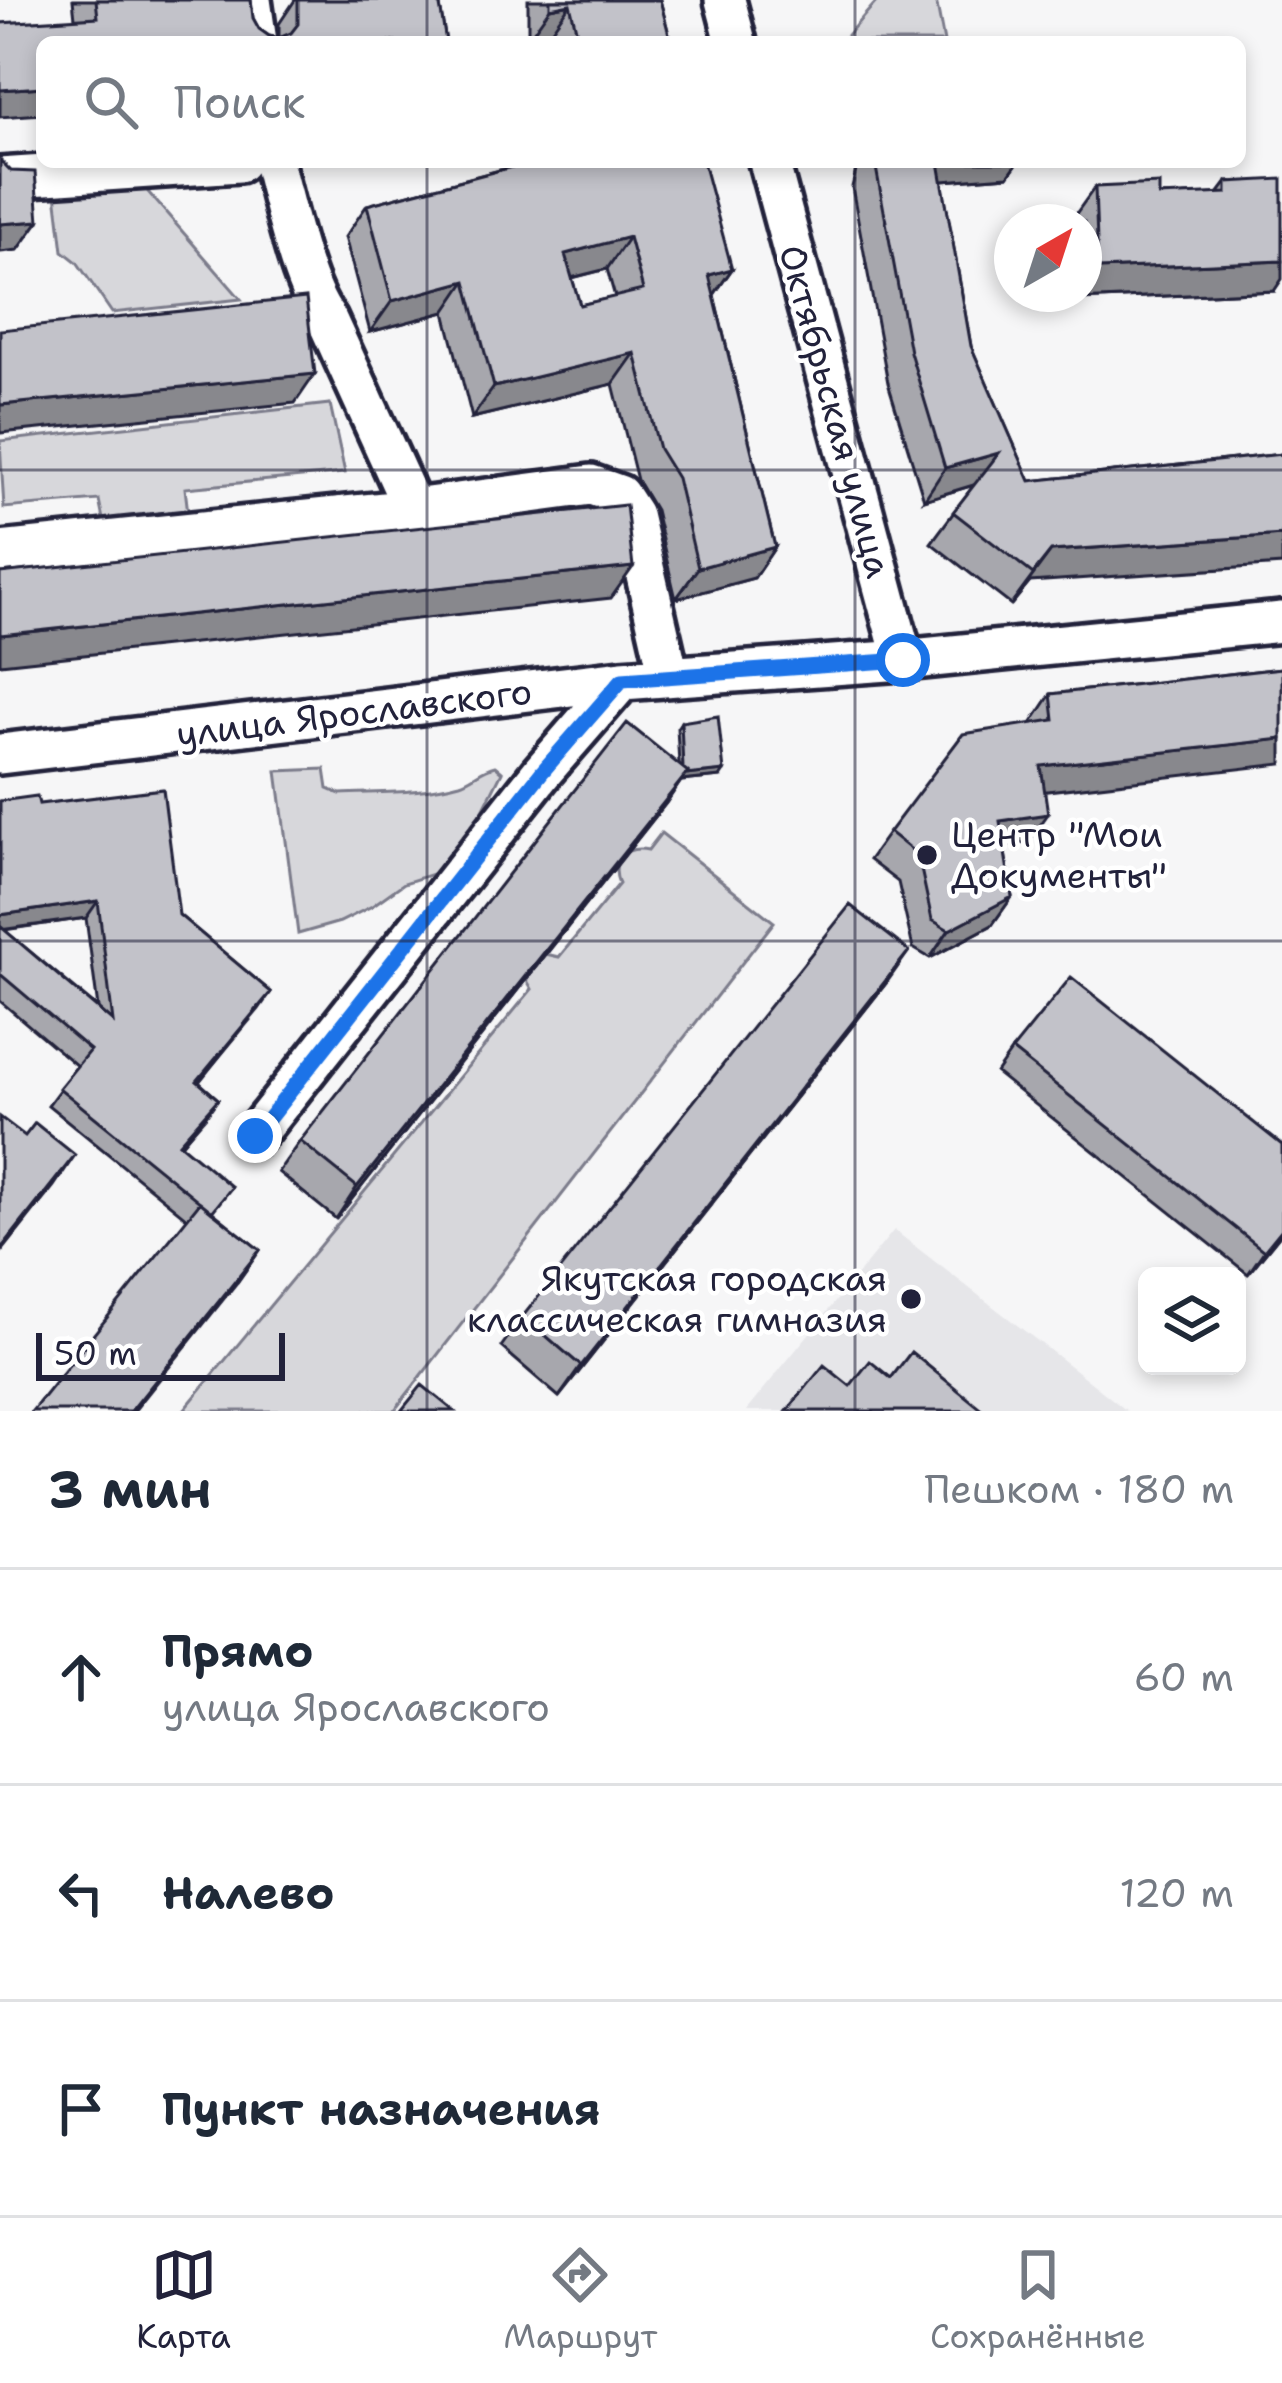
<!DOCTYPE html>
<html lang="ru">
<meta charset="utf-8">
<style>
body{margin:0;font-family:"Shantell Sans",sans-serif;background:#f2f2f3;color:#1f2937}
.controls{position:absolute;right:36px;bottom:36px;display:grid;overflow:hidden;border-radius:18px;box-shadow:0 6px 18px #0003}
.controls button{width:108px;height:108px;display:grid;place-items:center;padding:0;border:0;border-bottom:3px solid #e0e1e3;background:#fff;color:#1f2937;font:60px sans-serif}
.compass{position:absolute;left:994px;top:204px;width:108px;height:108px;border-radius:50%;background:#fff;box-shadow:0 6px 18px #0003;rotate:39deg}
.scale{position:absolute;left:36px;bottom:30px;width:249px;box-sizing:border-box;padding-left:12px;border:6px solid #22223b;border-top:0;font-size:33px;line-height:42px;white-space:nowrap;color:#22223b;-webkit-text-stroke:9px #fff;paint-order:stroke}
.stop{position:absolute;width:36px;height:36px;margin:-27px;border:9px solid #1a73e8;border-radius:50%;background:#fff}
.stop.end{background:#1a73e8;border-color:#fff;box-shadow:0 3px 12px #0008}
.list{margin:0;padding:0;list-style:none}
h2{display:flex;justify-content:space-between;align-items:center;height:156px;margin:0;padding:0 48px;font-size:51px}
h2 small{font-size:39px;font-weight:400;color:#747a83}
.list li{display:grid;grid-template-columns:78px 1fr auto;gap:36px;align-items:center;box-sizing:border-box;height:216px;padding:0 48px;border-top:3px solid #e0e1e3}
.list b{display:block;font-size:45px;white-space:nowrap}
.list p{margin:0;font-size:39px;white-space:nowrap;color:#747a83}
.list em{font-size:39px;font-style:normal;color:#747a83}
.icon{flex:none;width:66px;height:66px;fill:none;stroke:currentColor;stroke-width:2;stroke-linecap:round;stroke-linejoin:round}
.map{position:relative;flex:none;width:1282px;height:1411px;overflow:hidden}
.search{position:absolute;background:#fff;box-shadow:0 6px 18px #0003;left:36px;right:36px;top:36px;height:132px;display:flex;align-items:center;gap:30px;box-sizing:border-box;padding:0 42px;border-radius:18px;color:#747a83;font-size:45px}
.sheet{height:804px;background:#fff}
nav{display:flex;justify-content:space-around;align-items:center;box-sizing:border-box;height:168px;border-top:3px solid #e0e1e3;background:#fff;font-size:33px;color:#747a83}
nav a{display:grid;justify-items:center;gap:6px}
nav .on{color:#22223b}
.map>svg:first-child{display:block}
.built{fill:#e6e6e9}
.green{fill:#d7d7db;stroke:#7c7c8b;stroke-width:3}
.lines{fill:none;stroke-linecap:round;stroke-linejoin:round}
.minor-casing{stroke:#22223b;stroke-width:48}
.minor{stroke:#fff;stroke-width:39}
.wall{fill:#a7a7ad;stroke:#22223b;stroke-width:3;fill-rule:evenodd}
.shaded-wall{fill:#88888d;stroke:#22223b;stroke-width:3}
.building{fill:#c2c2c9;stroke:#22223b;stroke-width:3;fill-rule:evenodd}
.route{stroke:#1a73e8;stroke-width:15}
.grid{fill:none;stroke:#22223b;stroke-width:3;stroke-opacity:0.55}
.poi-dot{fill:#22223b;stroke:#fff;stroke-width:4.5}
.labels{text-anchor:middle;stroke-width:9;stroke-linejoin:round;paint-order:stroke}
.street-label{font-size:36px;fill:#22223b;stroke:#fff}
.poi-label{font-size:36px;fill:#22223b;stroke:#fff;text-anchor:start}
</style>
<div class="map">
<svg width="1282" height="1411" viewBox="0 0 1282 1411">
<rect width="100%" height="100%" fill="#f6f6f7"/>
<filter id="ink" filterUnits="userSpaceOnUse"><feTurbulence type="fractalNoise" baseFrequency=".00833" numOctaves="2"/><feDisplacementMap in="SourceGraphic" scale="24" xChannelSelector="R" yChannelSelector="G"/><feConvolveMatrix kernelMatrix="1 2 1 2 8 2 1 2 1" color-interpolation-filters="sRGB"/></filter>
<g filter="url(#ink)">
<path class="built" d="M 894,1230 L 1074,1369 L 1127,1411 L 746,1411 Z"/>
<path class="green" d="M 878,0 L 936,0 L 944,42 L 841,42 Z
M 142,185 L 241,299 L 112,313 L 77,262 L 63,251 L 56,193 Z
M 330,404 L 345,473 L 185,488 L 188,513 L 104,524 L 99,500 L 4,508 L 0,441 Z
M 495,766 L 502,772 L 476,824 L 445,870 L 404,883 L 372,906 L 340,922 L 298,934 L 277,771 L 325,769 L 328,789 L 340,794 C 380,792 421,794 460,783 C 473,779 481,769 495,766 Z
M 661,833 L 774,922 L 394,1411 L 183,1411 L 532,989 L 525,977 L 541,953 L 559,957 L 619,884 C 610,862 624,845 648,850 Z"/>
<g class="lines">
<defs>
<path id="minor" d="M 251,0 L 257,42
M 725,0 L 736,42
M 273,162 C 284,203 302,288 327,320 L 413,509 L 591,485 L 619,495 L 632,515 L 669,676
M 769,162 L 903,660
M 0,178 L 239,162
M 0,552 L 413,509
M 0,754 L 622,680 L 903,660 L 1282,622
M 255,1135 L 542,772 L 622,680"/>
</defs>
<use href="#minor" class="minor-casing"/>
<use href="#minor" class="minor"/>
</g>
<path class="wall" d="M 73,0 L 251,0 L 253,18 L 259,29 L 269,36 L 279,38 L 279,24 L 295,0 L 439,0 L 446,42 L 42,42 L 75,18 Z
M 528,0 L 660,0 L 671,42 L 550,42 L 548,35 L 528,39 Z
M 530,162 L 732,269 L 714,295 L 775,547 L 754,578 L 676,599 L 655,510 L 637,480 L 613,384 L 472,418 L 445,312 L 370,332 L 345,237 L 367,205 ZM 607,269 L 615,297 L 580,305 L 572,278 Z
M 858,162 L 1018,162 L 1008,176 L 942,181 L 971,346 L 1030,481 L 1282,454 L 1030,582 L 1011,605 L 931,543 L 974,485 L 924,500 L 888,383 L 852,187 Z
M 1227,182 L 1274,291 L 1077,300 L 1076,294 L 1084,294 L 1084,222 L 1073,222 L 1073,218 L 1095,187 L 1159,196 L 1218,194 Z
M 1282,668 L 1044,791 L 1028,842 L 1004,846 L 1012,897 L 992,925 L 930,958 L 913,948 L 898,882 L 869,860 L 889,832 L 1031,724 L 1051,694 Z
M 681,722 L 720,777 L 681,781 L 666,803 L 336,1219 L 278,1172 L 300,1141 L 679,764 L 677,728 Z
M 0,801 L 39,804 L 179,915 L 271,992 L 199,1082 L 218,1099 L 181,1145 L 213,1213 L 260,1250 L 238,1281 L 187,1218 L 48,1105 L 77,1066 L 0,1001 ZM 86,918 L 98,1008 L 4,930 Z
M 887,982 L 559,1397 L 501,1347 L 523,1316 Z
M 1012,1050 L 1282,1232 L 1248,1274 L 996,1073 Z"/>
<path class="shaded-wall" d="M 570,4 L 548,35 L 528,39 L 550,8 Z
M 42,87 L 42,114 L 0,117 L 0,90 Z
M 930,162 L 1018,162 L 1008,176 L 916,183 Z
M 39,221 L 18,250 L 0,252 L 0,224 Z
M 629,237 L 607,269 L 543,285 L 565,254 Z
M 1282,261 L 1282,279 L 1274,291 L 1077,300 L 1081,294 L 1084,294 L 1084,289 L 1098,269 Z
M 732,269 L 710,300 L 709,275 Z
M 466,281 L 445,312 L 370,332 L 392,301 Z
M 635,353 L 613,384 L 472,418 L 494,387 Z
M 315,374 L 295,403 L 0,433 L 0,405 Z
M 999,453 L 977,484 L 924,500 L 945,468 Z
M 1282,535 L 1282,565 L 1030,582 L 1011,605 L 1051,551 Z
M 775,547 L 754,578 L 676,599 L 698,568 Z
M 633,567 L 611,598 L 0,664 L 0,635 Z
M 1282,739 L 1282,764 L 1021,794 L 1041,766 Z
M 724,771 L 720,777 L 681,781 L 666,803 L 336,1219 L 357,1187 L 685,775 Z
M 1048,814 L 1028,842 L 981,849 L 1000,821 Z
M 1012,897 L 992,925 L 930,958 L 949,930 Z
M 98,901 L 86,918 L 0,930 L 0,915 Z
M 909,951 L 887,982 L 559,1397 L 581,1366 Z
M 271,992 L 259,1009 L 185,1098 L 197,1081 Z
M 218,1099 L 206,1116 L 167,1160 L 179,1143 Z
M 75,1155 L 54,1186 L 0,1254 L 0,1250 Z
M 1282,1229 L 1282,1232 L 1248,1274 L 1264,1251 Z
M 260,1250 L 238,1281 L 134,1411 L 131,1411 Z"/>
<path class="building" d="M 96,0 L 251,0 L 253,18 L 259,29 L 269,36 L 279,38 L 291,33 L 298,24 L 298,0 L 439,0 L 446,42 L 42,42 L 42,87 L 0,90 L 0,23 L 98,17 Z
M 550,0 L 660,0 L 671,42 L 579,42 L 570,4 L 550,8 Z
M 0,160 L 11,171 L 35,172 L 39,221 L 0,224 Z
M 531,162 L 703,162 L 732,269 L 709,275 L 775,547 L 698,568 L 677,478 L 659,449 L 635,353 L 494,387 L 466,281 L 392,301 L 367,205 ZM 629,237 L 643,290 L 580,305 L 565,254 Z
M 875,162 L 939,162 L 971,346 L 1030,481 L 1282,454 L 1282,535 L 1051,551 L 1033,574 L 953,512 L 999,453 L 945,468 L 910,352 Z
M 1282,179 L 1282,261 L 1098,269 L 1095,187 L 1159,184 L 1159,196 L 1227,193 L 1227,182 Z
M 306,298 L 315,374 L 0,405 L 0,330 Z
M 626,505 L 633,567 L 0,635 L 0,573 Z
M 1282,668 L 1282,739 L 1041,766 L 1048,814 L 1000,821 L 1012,897 L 949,930 L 932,920 L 918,855 L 889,832 L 963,734 L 1054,720 L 1051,694 Z
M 718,716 L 724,771 L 685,775 L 688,772 L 683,768 L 681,722 Z
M 627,723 L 688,772 L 357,1187 L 300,1141 Z
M 163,789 L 179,915 L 271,992 L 197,1081 L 218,1099 L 179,1143 L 232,1187 L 212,1212 L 59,1088 L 90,1050 L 0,974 L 0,926 L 113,1022 L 98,901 L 0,915 L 0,801 L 37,796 L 39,804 Z
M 850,905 L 909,951 L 581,1366 L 523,1316 Z
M 1071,977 L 1282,1145 L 1282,1229 L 1264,1251 L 1012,1050 Z
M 0,1117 L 25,1136 L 35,1123 L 75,1155 L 0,1250 Z
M 200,1202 L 260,1250 L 131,1411 L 32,1411 Z
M 911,1352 L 984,1411 L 787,1411 L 824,1365 L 850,1386 L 870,1361 L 891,1378 Z
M 422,1385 L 454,1411 L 401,1411 Z"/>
</g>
<g class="lines" filter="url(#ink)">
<path class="route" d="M 255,1136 L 542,772 L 622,680 L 903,660"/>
</g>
<path class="grid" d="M 427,0 L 427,42M 855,0 L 855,42M 427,162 L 427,1411M 855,162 L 855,1411M 0,470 L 1282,470M 0,941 L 1282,941"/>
<g class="poi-dot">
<circle cx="927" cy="855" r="12"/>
<circle cx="911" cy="1299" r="12"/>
</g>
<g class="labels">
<g class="street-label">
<text transform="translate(836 411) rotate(75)" y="13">Октябрьская улица</text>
<text transform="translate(354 712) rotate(-7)" y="13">улица Ярославского</text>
</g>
<g class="poi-label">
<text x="951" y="847">Центр "Мои<tspan x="951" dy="41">Документы"</tspan></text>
<text x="887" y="1291" text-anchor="end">Якутская городская<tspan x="887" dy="41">классическая гимназия</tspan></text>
</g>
</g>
</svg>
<div class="controls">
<button><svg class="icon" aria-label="layers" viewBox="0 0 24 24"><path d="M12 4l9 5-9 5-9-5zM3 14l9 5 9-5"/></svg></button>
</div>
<svg class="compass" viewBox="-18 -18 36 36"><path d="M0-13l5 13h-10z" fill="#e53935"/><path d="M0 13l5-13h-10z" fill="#747a83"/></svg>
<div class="scale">50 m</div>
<div class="stop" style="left:903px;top:660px"></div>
<div class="stop end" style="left:255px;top:1136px"></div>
<div class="search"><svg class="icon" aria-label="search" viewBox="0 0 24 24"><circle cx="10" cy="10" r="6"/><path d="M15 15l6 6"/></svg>Поиск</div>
</div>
<section class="sheet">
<h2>3 мин<small>Пешком · 180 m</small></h2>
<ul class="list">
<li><svg class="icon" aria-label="ahead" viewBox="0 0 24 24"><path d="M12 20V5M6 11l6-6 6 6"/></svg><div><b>Прямо</b><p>улица Ярославского</p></div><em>60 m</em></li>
<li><svg class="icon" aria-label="left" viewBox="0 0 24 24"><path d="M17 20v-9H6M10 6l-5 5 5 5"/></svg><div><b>Налево</b></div><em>120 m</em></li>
<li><svg class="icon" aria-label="arrive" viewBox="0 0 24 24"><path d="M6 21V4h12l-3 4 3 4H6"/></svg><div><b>Пункт назначения</b></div></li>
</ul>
</section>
<nav>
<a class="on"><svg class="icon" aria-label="map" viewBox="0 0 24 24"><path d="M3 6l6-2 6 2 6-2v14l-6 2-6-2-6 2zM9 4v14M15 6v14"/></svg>Карта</a>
<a><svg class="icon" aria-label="directions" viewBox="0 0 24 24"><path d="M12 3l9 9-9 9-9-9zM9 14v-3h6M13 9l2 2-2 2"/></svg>Маршрут</a>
<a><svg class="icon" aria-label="saved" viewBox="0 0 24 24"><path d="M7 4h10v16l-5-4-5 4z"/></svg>Сохранённые</a>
</nav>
